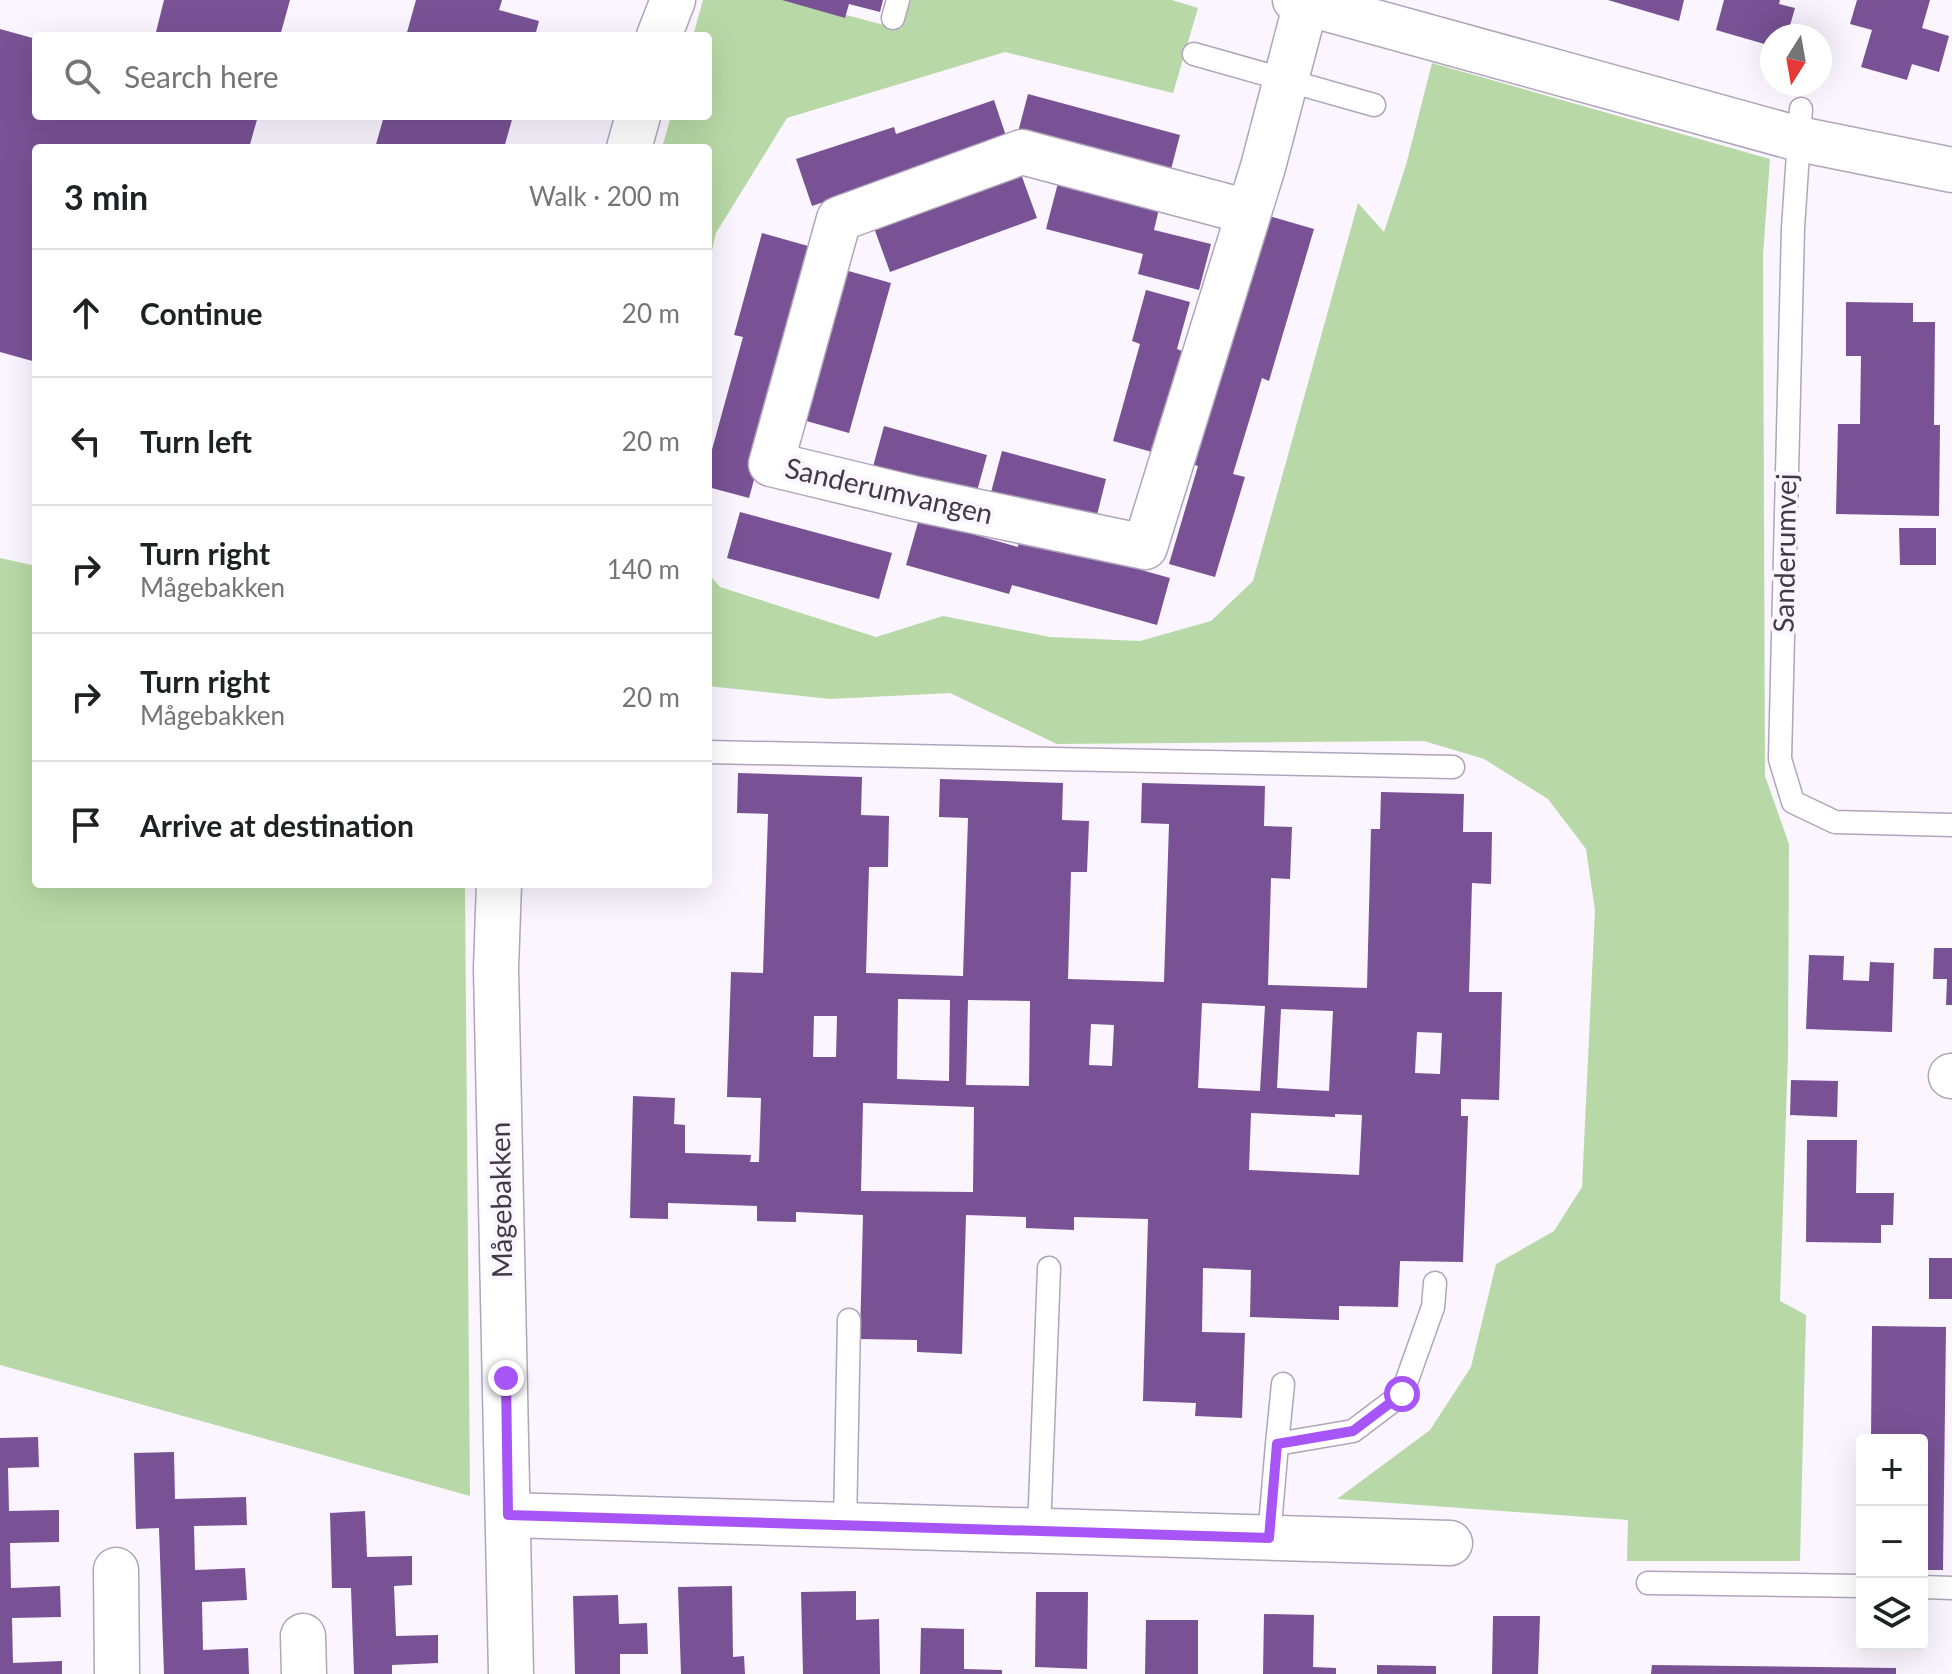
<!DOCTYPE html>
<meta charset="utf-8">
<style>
body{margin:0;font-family:Lato,sans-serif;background:#f6f6f6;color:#202124}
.controls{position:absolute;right:24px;bottom:24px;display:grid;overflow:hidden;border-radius:8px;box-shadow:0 8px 32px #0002}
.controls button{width:72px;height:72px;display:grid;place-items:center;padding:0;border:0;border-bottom:2px solid #e0e0e0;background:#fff;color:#202124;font:40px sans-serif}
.compass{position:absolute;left:1760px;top:24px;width:72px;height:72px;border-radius:50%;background:#fff;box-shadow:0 8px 32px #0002;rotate:191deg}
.stop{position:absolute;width:24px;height:24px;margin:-18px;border:6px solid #a855f7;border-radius:50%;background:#fff}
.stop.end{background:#a855f7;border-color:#fff;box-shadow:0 2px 8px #0008}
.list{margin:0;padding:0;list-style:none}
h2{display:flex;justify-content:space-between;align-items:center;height:104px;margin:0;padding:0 32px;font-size:34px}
h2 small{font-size:26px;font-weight:400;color:#757577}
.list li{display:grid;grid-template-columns:52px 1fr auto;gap:24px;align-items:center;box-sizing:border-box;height:128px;padding:0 32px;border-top:2px solid #e0e0e0}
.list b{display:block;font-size:30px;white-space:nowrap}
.list p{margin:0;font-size:26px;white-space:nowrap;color:#757577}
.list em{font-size:26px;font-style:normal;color:#757577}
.icon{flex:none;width:44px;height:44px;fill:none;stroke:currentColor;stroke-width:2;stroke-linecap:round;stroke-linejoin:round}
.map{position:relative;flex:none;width:1952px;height:1674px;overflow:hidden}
.search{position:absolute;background:#fff;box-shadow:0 8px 32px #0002;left:32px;top:32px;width:680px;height:88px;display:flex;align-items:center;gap:20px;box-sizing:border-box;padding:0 28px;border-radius:8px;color:#757577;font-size:30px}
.panel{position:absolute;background:#fff;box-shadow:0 8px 32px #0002;left:32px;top:144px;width:680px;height:744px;border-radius:8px}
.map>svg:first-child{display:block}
.green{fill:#b8d9a7}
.building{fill:#785295;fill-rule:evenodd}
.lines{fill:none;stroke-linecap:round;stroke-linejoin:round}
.service-casing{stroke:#b0a5bb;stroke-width:25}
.minor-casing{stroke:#b0a5bb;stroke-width:47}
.tertiary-casing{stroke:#b0a5bb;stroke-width:47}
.service{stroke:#fff;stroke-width:22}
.minor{stroke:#fff;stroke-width:44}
.tertiary{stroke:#fff;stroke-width:44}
.route{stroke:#a855f7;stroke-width:10}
.labels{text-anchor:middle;stroke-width:8;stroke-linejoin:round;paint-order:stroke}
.street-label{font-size:28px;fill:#3f3a43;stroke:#faf5fe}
</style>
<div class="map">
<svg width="1952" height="1674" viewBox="0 0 1952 1674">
<rect width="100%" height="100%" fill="#faf5fe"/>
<path class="green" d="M 703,0 L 790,0 L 899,29 L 909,0 L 1172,0 L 1198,8 L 1173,93 L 1005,52 L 787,118 L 716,233 L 708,269 L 708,148 L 662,148 L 671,116 L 708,116 L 708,36 L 693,36 Z
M 1432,63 L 1770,159 L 1763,255 L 1765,776 L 1789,844 L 1788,1054 L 1780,1301 L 1806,1315 L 1800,1561 L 1627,1561 L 1628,1520 L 1337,1499 L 1430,1430 L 1471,1367 L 1496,1264 L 1554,1231 L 1582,1187 L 1595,910 L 1586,849 L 1548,799 L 1484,759 L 1424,741 L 1057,744 L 950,693 L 830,699 L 708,686 L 708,573 L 720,587 L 876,637 L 943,616 L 1050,637 L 1140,641 L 1211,621 L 1253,581 L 1358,203 L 1384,232 L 1406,165 Z
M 0,558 L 36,566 L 36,884 L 465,884 L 470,1496 L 0,1365 Z"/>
<path class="building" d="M 164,0 L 290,0 L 280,36 L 155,36 Z
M 416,0 L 502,0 L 499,10 L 539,21 L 535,36 L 406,36 Z
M 782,0 L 883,0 L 880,12 L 849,4 L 845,18 Z
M 1608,0 L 1684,0 L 1679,21 Z
M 1724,0 L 1780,0 L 1779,4 L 1795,8 L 1787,36 L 1770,36 L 1768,45 L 1716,30 Z
M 1857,0 L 1930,0 L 1922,28 L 1949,36 L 1939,72 L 1912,64 L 1907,80 L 1861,67 L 1872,30 L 1850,24 Z
M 0,29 L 36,39 L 36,116 L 258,116 L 249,148 L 36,148 L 36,362 L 0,352 Z
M 1028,94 L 1180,135 L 1169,177 L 1017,136 Z
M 994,100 L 1009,145 L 909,173 L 812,206 L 796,159 L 894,127 L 896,134 Z
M 384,116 L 513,116 L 504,148 L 375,148 Z
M 1021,174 L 1037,218 L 890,272 L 874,228 Z
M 1058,183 L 1159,209 L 1154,230 L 1211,244 L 1199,290 L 1138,274 L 1143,254 L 1046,229 Z
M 1269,216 L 1314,229 L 1269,381 L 1262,378 L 1233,474 L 1245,477 L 1215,577 L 1169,564 L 1198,466 L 1185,462 Z
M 762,233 L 808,246 L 781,347 L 790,349 L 749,498 L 708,487 L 708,464 L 743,337 L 734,335 Z
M 845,270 L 891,283 L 849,433 L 803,420 Z
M 1146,290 L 1190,302 L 1177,349 L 1187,353 L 1159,454 L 1113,441 L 1140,344 L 1132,341 Z
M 1846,302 L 1913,303 L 1913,322 L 1935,322 L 1934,425 L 1940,425 L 1939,516 L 1836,514 L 1838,424 L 1860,424 L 1861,356 L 1846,356 Z
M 884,426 L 987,455 L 974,502 L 871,474 Z
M 1002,451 L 1106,479 L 1095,523 L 990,496 Z
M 740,512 L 892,553 L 879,599 L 727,558 Z
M 919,519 L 1018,547 L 1020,536 L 1170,578 L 1157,625 L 1012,585 L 1009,594 L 906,565 Z
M 1899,528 L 1936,528 L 1936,565 L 1900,565 Z
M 738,773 L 862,777 L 861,815 L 889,816 L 888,867 L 869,867 L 866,973 L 963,976 L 968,818 L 939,817 L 940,779 L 1063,783 L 1062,820 L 1089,821 L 1087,872 L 1071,872 L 1068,979 L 1164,982 L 1169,824 L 1141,823 L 1142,783 L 1265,786 L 1264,826 L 1292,827 L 1290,879 L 1271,878 L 1268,985 L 1367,988 L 1371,829 L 1380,829 L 1381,792 L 1464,794 L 1463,832 L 1492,832 L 1491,884 L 1472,883 L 1469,992 L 1502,992 L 1499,1100 L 1461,1099 L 1461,1116 L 1468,1116 L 1463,1262 L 1400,1261 L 1398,1307 L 1339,1306 L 1339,1320 L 1250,1317 L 1251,1270 L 1203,1268 L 1202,1332 L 1245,1333 L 1242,1418 L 1195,1416 L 1196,1403 L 1143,1401 L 1148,1219 L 1074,1217 L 1074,1230 L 1026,1228 L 1026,1217 L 966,1215 L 962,1354 L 917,1352 L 917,1340 L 860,1339 L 863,1215 L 796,1212 L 796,1222 L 757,1221 L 757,1206 L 668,1203 L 668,1219 L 630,1218 L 633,1096 L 675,1098 L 674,1124 L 685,1125 L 685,1153 L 751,1155 L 750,1162 L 759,1162 L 761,1098 L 727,1097 L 731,972 L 763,973 L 768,814 L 737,813 ZM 898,999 L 950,1000 L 949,1081 L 897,1079 ZM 968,1000 L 1030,1001 L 1029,1086 L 966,1085 ZM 1202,1003 L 1265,1006 L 1260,1091 L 1198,1088 ZM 1281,1009 L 1333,1011 L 1329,1091 L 1277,1088 ZM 814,1016 L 837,1016 L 836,1057 L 813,1057 ZM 1091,1024 L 1114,1025 L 1112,1066 L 1089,1065 ZM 1417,1032 L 1442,1033 L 1440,1074 L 1415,1073 ZM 863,1103 L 974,1107 L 973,1192 L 861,1191 ZM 1251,1113 L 1335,1117 L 1335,1114 L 1362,1115 L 1359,1175 L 1249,1170 Z
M 1934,948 L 1952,948 L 1952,1005 L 1946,1005 L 1947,979 L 1933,979 Z
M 1809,955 L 1844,956 L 1843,980 L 1869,981 L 1870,962 L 1894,963 L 1892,1032 L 1806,1029 Z
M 1791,1080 L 1838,1081 L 1837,1117 L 1790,1115 Z
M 1807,1140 L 1857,1140 L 1856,1193 L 1894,1193 L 1893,1225 L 1881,1225 L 1881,1243 L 1806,1242 Z
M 1929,1258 L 1952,1258 L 1952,1299 L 1929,1299 Z
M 1872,1326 L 1946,1327 L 1943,1570 L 1922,1570 L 1922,1440 L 1871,1440 Z
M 38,1437 L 39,1467 L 8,1468 L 9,1511 L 59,1510 L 59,1542 L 10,1543 L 11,1588 L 60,1586 L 61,1617 L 12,1618 L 13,1663 L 62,1661 L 62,1674 L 0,1674 L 0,1438 Z
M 174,1452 L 175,1499 L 246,1497 L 247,1525 L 194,1526 L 195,1570 L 245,1568 L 247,1600 L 202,1602 L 203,1650 L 248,1648 L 249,1674 L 164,1674 L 159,1528 L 136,1529 L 134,1453 Z
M 365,1511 L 367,1557 L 412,1556 L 412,1585 L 394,1586 L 396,1636 L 438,1635 L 438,1663 L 392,1665 L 392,1674 L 354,1674 L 351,1588 L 332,1588 L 330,1513 Z
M 732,1586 L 733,1657 L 744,1656 L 745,1674 L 681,1674 L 678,1587 Z
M 856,1591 L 856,1620 L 879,1619 L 880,1674 L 803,1674 L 801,1592 Z
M 1036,1592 L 1088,1592 L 1087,1669 L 1035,1667 Z
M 618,1595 L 619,1624 L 647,1623 L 648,1654 L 620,1654 L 620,1674 L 575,1674 L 573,1596 Z
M 1264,1614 L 1314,1615 L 1313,1667 L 1336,1668 L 1336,1674 L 1263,1674 Z
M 1493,1616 L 1540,1616 L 1538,1674 L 1492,1674 Z
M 1146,1620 L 1198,1620 L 1198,1674 L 1145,1674 Z
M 921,1628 L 964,1629 L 964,1669 L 1002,1670 L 1002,1674 L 920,1674 Z
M 1377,1665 L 1436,1666 L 1436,1674 L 1377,1674 Z
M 1652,1665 L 1896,1668 L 1896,1674 L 1651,1674 Z"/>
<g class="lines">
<defs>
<path id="service" d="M 893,18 L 898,0
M 1194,54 L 1374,105
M 1801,109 L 1793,228 L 1780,759 L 1793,802 L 1835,822 L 1952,825
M 708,752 L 1453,767
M 1277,1444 L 1283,1384
M 845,1525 L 849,1320
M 1039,1531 L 1049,1268
M 1269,1538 L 1277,1444 L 1353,1431 L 1402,1394 L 1433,1307 L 1435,1283
M 1648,1583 L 1862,1586
M 1922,1587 L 1952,1588"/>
<path id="minor" d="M 1248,212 L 1022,152 L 839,219 L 771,464 L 912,498 L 1145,547 L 1263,167 L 1306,3
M 1951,1076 L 1952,1076
M 508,1515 L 1450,1543
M 116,1570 L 117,1674
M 303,1636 L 304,1674"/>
<path id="tertiary" d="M 1295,0 L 1799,139 L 1952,170
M 659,36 L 673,0
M 629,148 L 638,116
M 499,884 L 496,968 L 511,1674"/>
</defs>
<use href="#service" class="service-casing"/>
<use href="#minor" class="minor-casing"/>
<use href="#tertiary" class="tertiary-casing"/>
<use href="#service" class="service"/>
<use href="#minor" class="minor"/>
<use href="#tertiary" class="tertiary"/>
</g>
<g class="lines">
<path class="route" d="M 506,1378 L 508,1515 L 1269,1538 L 1277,1444 L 1353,1431 L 1402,1394"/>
</g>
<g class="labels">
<g class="street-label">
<text transform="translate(889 491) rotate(13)" y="10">Sanderumvangen</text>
<text transform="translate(1785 553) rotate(-89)" y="10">Sanderumvej</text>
<text transform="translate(501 1200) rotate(-91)" y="10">Mågebakken</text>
</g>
</g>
</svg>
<div class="controls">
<button>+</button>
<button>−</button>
<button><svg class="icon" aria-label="layers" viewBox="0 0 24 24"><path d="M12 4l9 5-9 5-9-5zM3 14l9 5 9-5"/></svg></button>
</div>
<svg class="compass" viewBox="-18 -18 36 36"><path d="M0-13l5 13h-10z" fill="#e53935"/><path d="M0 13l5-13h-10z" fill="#757577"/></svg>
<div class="stop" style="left:1402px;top:1394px"></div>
<div class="stop end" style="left:506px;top:1378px"></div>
<div class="search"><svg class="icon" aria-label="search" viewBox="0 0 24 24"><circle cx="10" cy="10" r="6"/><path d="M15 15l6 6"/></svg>Search here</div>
<section class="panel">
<h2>3 min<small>Walk · 200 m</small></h2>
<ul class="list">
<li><svg class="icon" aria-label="ahead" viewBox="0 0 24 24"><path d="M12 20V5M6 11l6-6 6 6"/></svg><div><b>Continue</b></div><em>20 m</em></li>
<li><svg class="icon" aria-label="left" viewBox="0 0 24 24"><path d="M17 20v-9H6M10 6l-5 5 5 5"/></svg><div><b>Turn left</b></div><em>20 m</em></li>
<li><svg class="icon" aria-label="right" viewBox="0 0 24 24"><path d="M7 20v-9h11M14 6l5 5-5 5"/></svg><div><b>Turn right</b><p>Mågebakken</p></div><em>140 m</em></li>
<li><svg class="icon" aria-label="right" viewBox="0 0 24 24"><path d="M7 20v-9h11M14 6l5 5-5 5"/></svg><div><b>Turn right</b><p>Mågebakken</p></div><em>20 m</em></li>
<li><svg class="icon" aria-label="arrive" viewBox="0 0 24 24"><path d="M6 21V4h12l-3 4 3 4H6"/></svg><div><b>Arrive at destination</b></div></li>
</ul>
</section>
</div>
